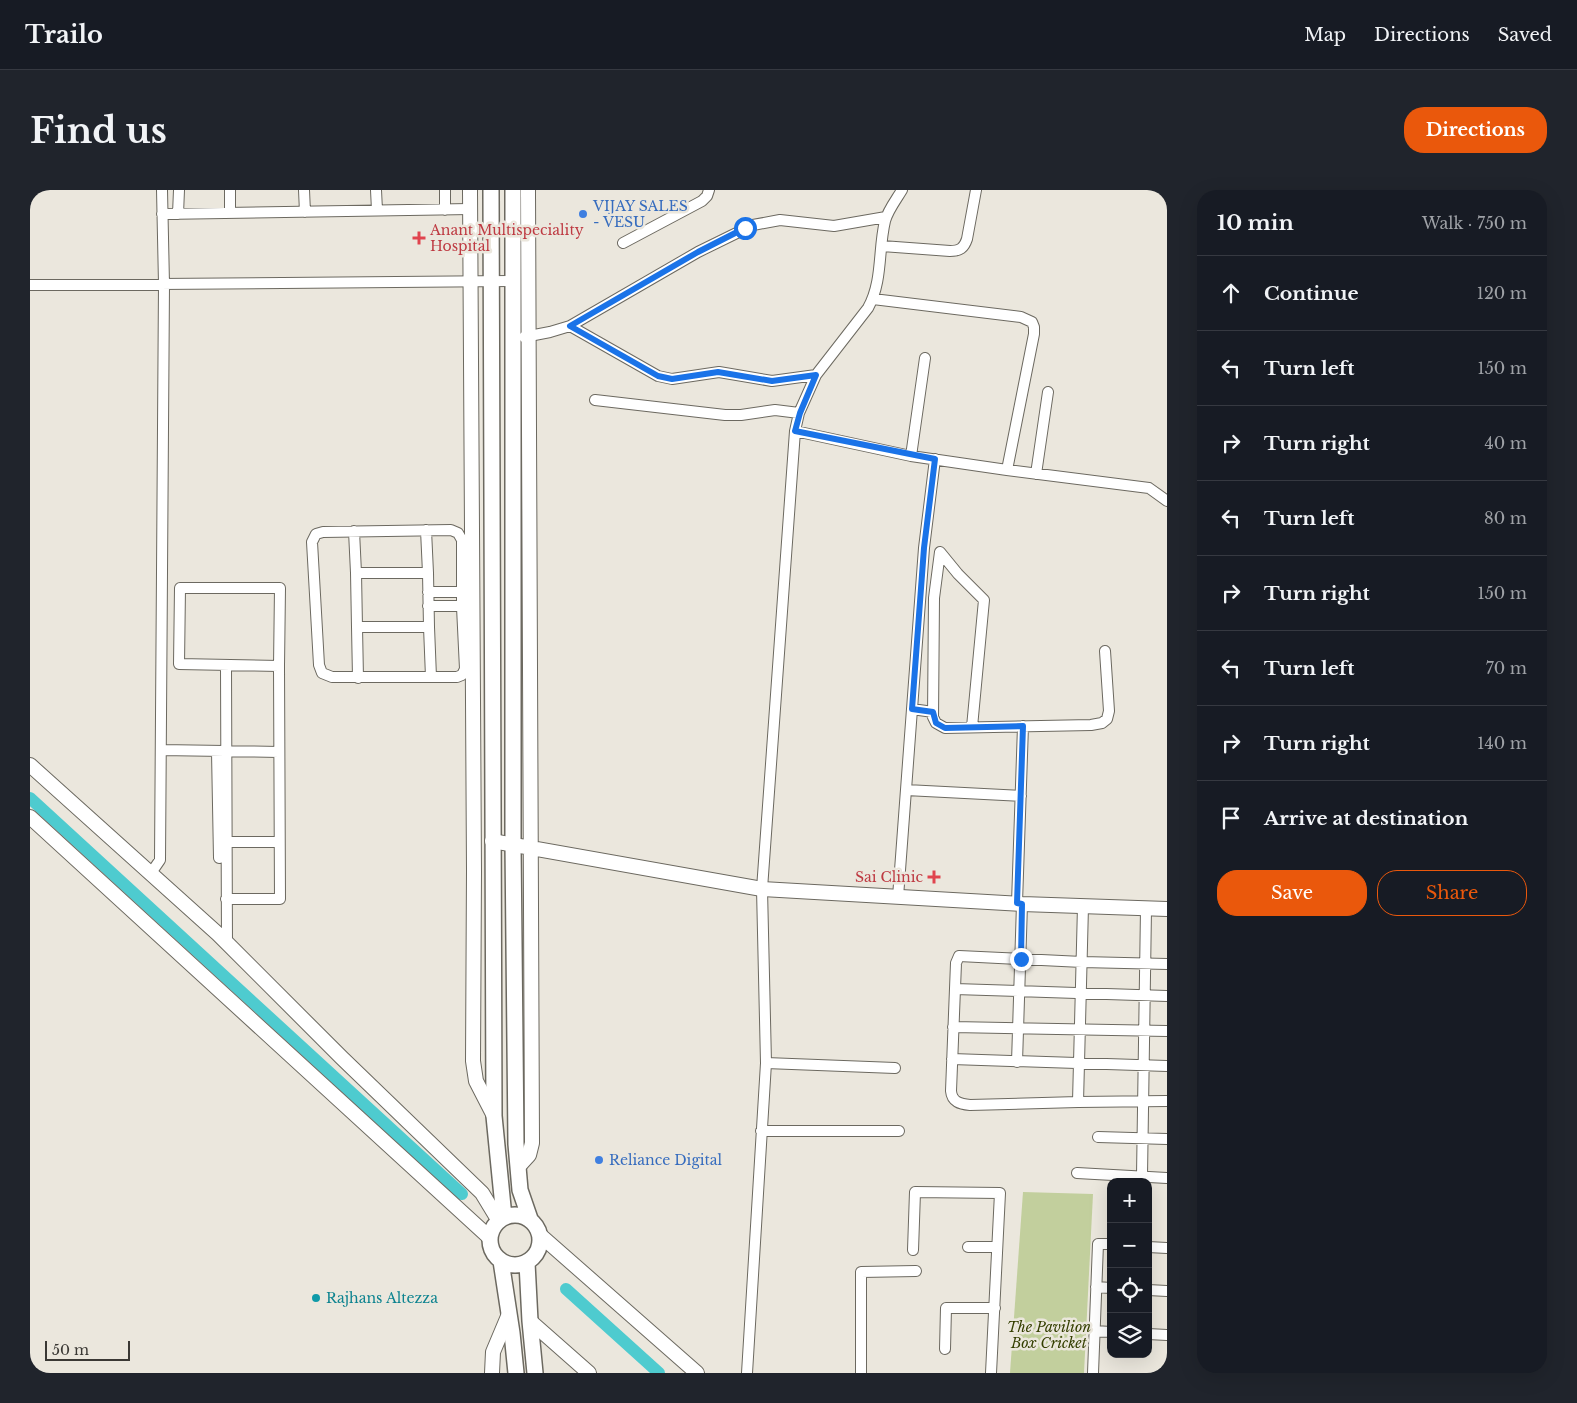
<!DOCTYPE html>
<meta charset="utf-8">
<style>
body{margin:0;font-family:"Libre Baskerville",serif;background:#20242c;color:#f1f3f6}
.controls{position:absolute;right:15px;bottom:15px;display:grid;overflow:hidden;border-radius:10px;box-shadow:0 5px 20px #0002}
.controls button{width:45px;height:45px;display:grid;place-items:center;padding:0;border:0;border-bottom:1px solid #363941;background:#171b24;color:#f1f3f6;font:25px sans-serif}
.scale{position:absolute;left:15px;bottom:12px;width:85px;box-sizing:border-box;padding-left:5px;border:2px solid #3a3834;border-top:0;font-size:14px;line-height:18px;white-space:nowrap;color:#3a3834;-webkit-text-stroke:4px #ebe7dd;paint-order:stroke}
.stop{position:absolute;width:15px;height:15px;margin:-11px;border:4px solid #1a73e8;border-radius:50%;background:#fff}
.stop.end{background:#1a73e8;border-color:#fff;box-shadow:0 1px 5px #0008}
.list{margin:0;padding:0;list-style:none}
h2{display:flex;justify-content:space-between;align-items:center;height:65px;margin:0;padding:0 20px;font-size:21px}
h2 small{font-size:16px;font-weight:400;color:#9ea1a6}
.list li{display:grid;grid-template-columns:32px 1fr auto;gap:15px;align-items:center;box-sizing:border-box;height:75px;padding:0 20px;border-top:1px solid #363941}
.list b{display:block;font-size:19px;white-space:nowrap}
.list em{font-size:16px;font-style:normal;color:#9ea1a6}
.actions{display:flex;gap:10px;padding:15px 20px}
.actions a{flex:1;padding:11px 0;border:1px solid #ea580c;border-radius:20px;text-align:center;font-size:18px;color:#ea580c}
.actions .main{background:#ea580c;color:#fff}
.icon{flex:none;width:28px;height:28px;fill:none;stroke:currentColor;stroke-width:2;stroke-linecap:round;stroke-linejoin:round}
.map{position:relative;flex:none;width:1137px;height:1183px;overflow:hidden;border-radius:20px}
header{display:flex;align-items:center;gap:30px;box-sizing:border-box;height:70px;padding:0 25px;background:#171b24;border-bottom:1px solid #363941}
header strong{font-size:24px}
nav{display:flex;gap:28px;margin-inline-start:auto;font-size:18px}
.intro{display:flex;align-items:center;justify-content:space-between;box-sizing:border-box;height:120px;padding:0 30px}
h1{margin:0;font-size:35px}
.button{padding:12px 22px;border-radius:20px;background:#ea580c;color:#fff;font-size:18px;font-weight:700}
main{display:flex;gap:30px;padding:0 30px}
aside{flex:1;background:#171b24;border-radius:20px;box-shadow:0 5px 20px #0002}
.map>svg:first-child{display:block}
.green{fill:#c2cf9d}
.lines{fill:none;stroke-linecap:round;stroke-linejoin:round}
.canal{stroke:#4ecbcf;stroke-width:12}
.street-casing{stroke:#6c6960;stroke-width:12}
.secondary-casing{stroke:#6c6960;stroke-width:16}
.primary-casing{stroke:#6c6960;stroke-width:18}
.street{stroke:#fff;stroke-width:10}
.secondary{stroke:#fff;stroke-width:14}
.primary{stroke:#fff;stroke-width:15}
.route{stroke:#1a73e8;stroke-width:6}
.shop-dot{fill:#3f7fe0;stroke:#ebe7dd;stroke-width:2}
.health-dot{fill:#e0444e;stroke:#ebe7dd;stroke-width:2}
.culture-dot{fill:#0f9aa8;stroke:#ebe7dd;stroke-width:2}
.labels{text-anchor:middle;stroke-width:5;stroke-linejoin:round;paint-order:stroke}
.shop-label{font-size:14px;fill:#366cbe;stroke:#ebe7dd;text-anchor:start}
.health-label{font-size:14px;fill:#be3a42;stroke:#ebe7dd;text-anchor:start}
.culture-label{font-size:14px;fill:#0d838f;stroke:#ebe7dd;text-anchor:start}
.park-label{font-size:14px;font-style:italic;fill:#343f00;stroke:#ebe7dd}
</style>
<header>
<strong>Trailo</strong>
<nav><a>Map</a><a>Directions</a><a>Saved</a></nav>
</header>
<div class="intro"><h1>Find us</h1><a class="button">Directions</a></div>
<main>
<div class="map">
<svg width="1137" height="1183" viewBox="0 0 1137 1183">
<rect width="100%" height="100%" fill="#ebe7dd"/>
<path class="green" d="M 993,1002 L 1063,1004 L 1054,1183 L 980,1183 Z"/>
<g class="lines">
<path class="canal" d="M 0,608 L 432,1004
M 536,1099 L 629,1183"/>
<defs>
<path id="street" d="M 200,0 L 200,23
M 274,0 L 275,22
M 346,0 L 347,20
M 415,0 L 415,20
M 132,24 L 440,19
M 148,24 L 149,0
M 593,53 L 672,11 L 677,6 L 679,0
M 852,56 L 920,61 C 930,61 934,58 937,49 L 946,0
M 0,95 L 483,91
M 843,109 L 991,127 L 1002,132 L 1004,137 L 1004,144 L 977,280
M 540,136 L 628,186 L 642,189 L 689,182 L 742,191 L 786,185
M 494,147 L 520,142 L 540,136 L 668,62 L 723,35 L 750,30 L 804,36 L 856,27
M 565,210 L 695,225 L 711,225 L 745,220 L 769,223
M 765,241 L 769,223 L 786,185 L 838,118 C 853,91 848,60 855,31 C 858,20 866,10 872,0
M 881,266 L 895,168
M 1006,284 L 1018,202
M 396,340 L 398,383
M 421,340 L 428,343 L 432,350 L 432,417 L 435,479 L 432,485 L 427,487 L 302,487 L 292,483 L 289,475 L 282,352 L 286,344 L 293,342 Z
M 324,341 L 326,383
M 326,383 L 398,383 L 399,437 L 327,437 Z
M 398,402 L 437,402
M 398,416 L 436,416
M 327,437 L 328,488
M 399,437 L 401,487
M 196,476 L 197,754
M 882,519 L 903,522
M 942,537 L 954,410 L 928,384 L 910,362 L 904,408 L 903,527 L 906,533 L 915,538 L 1061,535 L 1072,533 L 1077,529 L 1079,521 L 1075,461
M 131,560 L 249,562
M 187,562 L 189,668
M 876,600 L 991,606
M 196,652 L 249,652
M 121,683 L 130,670 L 134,94 L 132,0
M 868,707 L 894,358 L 905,269
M 196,709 L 250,709 L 249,476 L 149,474 L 150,398 L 250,398 L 249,476
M 987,713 L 993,536
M 1137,774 L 1052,772 L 929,766 L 926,773 L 921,901 C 922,912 930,914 940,915 L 1048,912 L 1137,911
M 925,799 L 1137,806
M 923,837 L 1137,841
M 922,869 L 1137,876
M 987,872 L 992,714
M 736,873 L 865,878
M 1048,912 L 1053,716
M 731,941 L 869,941
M 1068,947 L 1137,949
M 1047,983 L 1137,988
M 1112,986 L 1116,719
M 938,1057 L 967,1057
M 1118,1057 L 1137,1058
M 883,1060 L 885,1002 L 970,1003 L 961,1183
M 1066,1097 L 1081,1098
M 1118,1100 L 1137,1101
M 1064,1141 L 1081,1142
M 1118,1144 L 1137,1145
M 915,1159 L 916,1118 L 965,1118
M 717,1183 L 736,873 L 732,699 L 765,241 L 881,266 L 977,280 L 1119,298 L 1137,311
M 831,1183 L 831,1082 L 886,1081
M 1063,1183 L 1068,1054 L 1081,1054"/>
<path id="secondary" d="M 440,0 L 444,681 L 443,871 L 446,891 L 464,926
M 0,575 L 188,744 L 312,868 L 452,1003 L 469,1031
M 0,627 L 460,1048
M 462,651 L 732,699 L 992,714 L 1137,719
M 488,977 L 499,965 L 502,953 L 498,0
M 510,1045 L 667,1183
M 500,1131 L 559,1183
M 462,1183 L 463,1162 L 479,1124"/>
<path id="primary" d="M 461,0 L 464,926 L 474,1027
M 483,0 L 483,654 L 486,954 L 490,1000 L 500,1029
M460 1050a25 25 0 1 1 50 0a25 25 0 1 1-50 0Z
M 471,1071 L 482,1143 L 486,1183
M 497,1073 L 500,1131 L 505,1183"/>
</defs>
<use href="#street" class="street-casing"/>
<use href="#secondary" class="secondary-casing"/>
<use href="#primary" class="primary-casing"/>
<use href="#street" class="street"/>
<use href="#secondary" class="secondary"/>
<use href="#primary" class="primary"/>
</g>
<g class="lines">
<path class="route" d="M 715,38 L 668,62 L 540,136 L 628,186 L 642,189 L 688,182 L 742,191 L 786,185 L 770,223 L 765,241 L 905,269 L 894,358 L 882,519 L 903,522 L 906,533 L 915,538 L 993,536 L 987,713 L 992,714 L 991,769"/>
</g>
<g class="shop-dot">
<circle cx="553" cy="24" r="5"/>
<circle cx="569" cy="970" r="5"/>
</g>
<g class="health-dot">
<path d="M386.5 40.5h5v5h5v5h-5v5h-5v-5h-5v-5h5z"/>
<path d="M901.5 679.5h5v5h5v5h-5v5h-5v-5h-5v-5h5z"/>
</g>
<circle class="culture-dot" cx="286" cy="1108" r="5"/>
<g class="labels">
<g class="shop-label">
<text x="563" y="21">VIJAY SALES<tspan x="563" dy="16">- VESU</tspan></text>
<text x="579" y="975">Reliance Digital</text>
</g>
<g class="health-label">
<text x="400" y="45">Anant Multispeciality<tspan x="400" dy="16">Hospital</tspan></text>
<text x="893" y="692" text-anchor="end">Sai Clinic</text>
</g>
<g class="culture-label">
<text x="296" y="1113">Rajhans Altezza</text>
</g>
<g class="park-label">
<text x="1019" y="1142">The Pavilion<tspan x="1019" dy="16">Box Cricket</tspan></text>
</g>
</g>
</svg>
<div class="controls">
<button>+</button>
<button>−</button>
<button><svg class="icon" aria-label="locate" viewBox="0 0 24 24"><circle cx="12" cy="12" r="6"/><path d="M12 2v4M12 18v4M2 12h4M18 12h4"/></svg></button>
<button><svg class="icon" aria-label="layers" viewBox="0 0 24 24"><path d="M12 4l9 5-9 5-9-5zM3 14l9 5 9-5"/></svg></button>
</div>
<div class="scale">50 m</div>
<div class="stop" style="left:715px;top:38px"></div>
<div class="stop end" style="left:991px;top:769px"></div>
</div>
<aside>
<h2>10 min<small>Walk · 750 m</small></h2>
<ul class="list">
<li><svg class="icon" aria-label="ahead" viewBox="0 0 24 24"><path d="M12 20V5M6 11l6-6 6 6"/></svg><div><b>Continue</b></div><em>120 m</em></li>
<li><svg class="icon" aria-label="left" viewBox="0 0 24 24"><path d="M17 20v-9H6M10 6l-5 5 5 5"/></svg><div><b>Turn left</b></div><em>150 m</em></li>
<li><svg class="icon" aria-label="right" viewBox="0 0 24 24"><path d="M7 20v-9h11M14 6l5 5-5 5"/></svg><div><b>Turn right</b></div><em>40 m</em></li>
<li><svg class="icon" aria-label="left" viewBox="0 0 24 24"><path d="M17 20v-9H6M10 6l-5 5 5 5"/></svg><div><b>Turn left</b></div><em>80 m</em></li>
<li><svg class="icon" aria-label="right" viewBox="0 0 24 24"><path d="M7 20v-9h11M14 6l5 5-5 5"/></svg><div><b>Turn right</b></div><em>150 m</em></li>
<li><svg class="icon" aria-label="left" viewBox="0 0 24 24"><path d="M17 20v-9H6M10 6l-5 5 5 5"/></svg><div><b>Turn left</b></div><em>70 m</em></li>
<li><svg class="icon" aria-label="right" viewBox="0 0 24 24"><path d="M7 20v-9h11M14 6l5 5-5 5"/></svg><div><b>Turn right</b></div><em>140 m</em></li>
<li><svg class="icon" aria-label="arrive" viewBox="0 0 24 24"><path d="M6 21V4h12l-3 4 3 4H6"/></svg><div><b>Arrive at destination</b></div></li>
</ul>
<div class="actions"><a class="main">Save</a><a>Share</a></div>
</aside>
</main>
